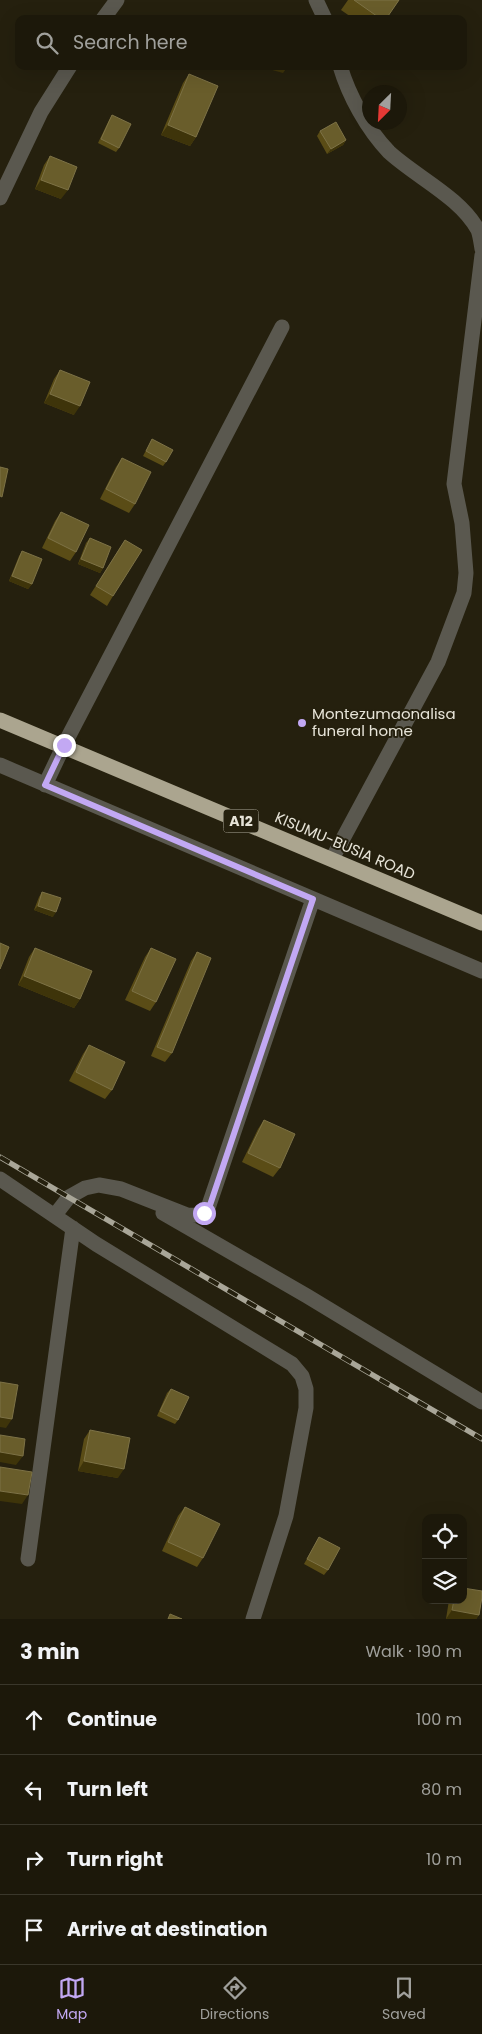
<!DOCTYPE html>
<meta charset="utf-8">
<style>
body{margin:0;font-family:Poppins,sans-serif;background:#252113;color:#f1f3f6}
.controls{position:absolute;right:15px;bottom:15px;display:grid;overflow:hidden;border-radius:10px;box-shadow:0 5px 20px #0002}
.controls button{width:45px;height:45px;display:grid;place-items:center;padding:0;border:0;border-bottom:1px solid #3a372b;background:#1c180a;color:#f1f3f6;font:25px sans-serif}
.compass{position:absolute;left:362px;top:85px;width:45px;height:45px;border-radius:50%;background:#1c180a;box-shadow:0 5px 20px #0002;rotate:204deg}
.stop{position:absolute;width:15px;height:15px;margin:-11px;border:4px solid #c2a8f3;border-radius:50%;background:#fff}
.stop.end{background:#c2a8f3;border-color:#fff;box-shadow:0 1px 5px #0008}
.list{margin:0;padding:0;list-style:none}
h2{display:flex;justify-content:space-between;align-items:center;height:65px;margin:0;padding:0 20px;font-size:21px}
h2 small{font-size:16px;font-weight:400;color:#a0a09c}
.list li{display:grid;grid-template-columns:32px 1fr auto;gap:15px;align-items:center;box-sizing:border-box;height:70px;padding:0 20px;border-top:1px solid #3a372b}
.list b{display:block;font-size:19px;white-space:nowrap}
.list em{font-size:16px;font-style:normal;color:#a0a09c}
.icon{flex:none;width:28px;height:28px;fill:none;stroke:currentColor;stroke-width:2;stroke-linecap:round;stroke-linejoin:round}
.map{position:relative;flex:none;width:482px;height:1619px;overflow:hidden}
.search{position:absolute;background:#1c180a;box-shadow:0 5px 20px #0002;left:15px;right:15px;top:15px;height:55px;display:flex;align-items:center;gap:12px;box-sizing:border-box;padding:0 18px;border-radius:10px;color:#a0a09c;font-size:19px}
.sheet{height:345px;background:#1c180a}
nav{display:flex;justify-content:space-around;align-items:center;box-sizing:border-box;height:70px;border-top:1px solid #3a372b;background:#1c180a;font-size:14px;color:#a0a09c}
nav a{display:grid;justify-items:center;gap:2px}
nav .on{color:#c2a8f3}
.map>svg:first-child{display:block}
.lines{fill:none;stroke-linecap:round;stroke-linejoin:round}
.street{stroke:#5a584f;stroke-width:15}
.highway{stroke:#aba58f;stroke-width:15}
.rail-casing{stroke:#a9a698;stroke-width:5.5}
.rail{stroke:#25200e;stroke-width:4;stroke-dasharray:11;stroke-linecap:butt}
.wall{fill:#5a4c16}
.shaded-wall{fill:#3e340a}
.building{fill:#695d2b;stroke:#7d7246}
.route{stroke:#c2a8f3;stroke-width:6}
.poi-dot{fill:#c2a8f3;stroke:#25200e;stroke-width:2}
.labels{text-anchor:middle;stroke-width:4;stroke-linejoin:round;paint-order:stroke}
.shield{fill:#25200e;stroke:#ada99b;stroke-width:1}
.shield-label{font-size:14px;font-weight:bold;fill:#e7e4d8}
.poi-label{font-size:15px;fill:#e7e4d8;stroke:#25200e;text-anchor:start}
.street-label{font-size:15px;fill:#e7e4d8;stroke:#25200e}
</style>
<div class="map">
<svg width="482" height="1619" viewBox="0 0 482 1619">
<rect width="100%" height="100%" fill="#25200e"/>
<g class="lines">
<path class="street" d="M 316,0 L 325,19
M 103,19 L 117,0
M 340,66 C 349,96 367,129 389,152 C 416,177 460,197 478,230 C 480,235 481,243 482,249
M 0,198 L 41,112 L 70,66
M 0,765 L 482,971
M 45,785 L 64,745 L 282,327
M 332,859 L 438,662 L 464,593 L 466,573 L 462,523 L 454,484 L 482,255
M 0,1179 L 96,1244 L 292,1364 L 302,1376 L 306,1389 L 306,1408 L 286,1516 L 253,1619
M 163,1213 L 307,1296 L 482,1402
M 55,1215 L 69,1197 L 85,1188 L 99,1185 L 121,1189 L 187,1215 C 199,1216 203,1215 209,1205 L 313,899
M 28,1559 L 73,1228"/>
<path class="highway" d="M 0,720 L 482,923"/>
<defs>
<path id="rail" d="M 0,1157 L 482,1439"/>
</defs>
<use href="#rail" class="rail-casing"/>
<use href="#rail" class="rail"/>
</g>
<path class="wall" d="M 348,0 L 399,0 L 386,19 L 354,19 L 341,10 Z
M 189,74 L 196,137 L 190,146 L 161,135 L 183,83 Z
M 112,115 L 119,148 L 116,152 L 98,143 L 109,120 Z
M 320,131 L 346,140 L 343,145 L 327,154 L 317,136 Z
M 50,156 L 61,199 L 35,189 L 44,165 Z
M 60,370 L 74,415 L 44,403 L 54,379 Z
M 152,439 L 166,462 L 163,466 L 143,456 Z
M 122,458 L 135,504 L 129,513 L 100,499 L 116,467 Z
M 61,512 L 76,552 L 70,561 L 42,548 L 55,521 Z
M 90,538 L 103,568 L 100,573 L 78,564 L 86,543 Z
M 125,540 L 113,596 L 107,606 L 90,595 Z
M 22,551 L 32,584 L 28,589 L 9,581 L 19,556 Z
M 42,892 L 53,917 L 34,910 L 39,897 Z
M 35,948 L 80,999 L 74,1008 L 18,985 L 29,957 Z
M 151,948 L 156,1002 L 150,1011 L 125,1000 L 145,957 Z
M 197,952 L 172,1053 L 165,1062 L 151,1056 L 191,961 Z
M 89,1045 L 112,1090 L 105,1099 L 69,1081 L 83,1054 Z
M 264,1120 L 280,1168 L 273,1177 L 242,1162 L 258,1129 Z
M 171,1389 L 178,1420 L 175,1424 L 157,1416 L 167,1393 Z
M 90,1430 L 118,1478 L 78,1471 L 84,1439 Z
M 185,1507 L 203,1558 L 197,1567 L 162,1551 L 178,1516 Z
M 319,1537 L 328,1570 L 324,1575 L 304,1564 Z
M 449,1600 L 463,1600 L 479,1615 L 476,1619 L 446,1619 Z"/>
<path class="shaded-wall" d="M 258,66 L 288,66 L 283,73 Z
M 168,125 L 196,137 L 190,146 L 161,135 Z
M 346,140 L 343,145 L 327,154 L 331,149 Z
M 41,180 L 68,190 L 61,199 L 35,189 Z
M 50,394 L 80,406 L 74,415 L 44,403 Z
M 81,559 L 103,568 L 100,573 L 78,564 Z
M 12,576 L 32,584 L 28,589 L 9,581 Z
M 38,906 L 56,912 L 53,917 L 34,910 Z
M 24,976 L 80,999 L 74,1008 L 18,985 Z
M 0,1417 L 12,1419 L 6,1428 L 0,1427 Z
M 0,1452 L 23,1456 L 16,1465 L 0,1462 Z
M 84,1461 L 124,1469 L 118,1478 L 78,1471 Z
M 0,1491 L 28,1495 L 22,1504 L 0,1501 Z
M 452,1610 L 479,1615 L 476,1619 L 446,1619 Z"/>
<path class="building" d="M 354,0 L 399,0 L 386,19 L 381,19 Z
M 189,74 L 218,86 L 196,137 L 168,125 Z
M 112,115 L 131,124 L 119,148 L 101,139 Z
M 336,122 L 346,140 L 331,149 L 320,131 Z
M 50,156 L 77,167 L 68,190 L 41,180 Z
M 60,370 L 90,382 L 80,406 L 50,394 Z
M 152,439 L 173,450 L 166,462 L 146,451 Z
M 122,458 L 151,472 L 135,504 L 106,489 Z
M 0,467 L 8,469 L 2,497 L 0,496 Z
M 61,512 L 89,525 L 76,552 L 48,538 Z
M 90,538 L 111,547 L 103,568 L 81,559 Z
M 125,540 L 142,550 L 113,596 L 96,586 Z
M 22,551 L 42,559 L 32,584 L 12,576 Z
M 42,892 L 61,898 L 56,912 L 38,906 Z
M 0,943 L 9,947 L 0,969 Z
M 35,948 L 92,971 L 80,999 L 24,976 Z
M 151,948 L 176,959 L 156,1002 L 132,991 Z
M 197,952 L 211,958 L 172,1053 L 157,1047 Z
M 89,1045 L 125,1062 L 112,1090 L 76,1072 Z
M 264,1120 L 295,1134 L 280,1168 L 248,1153 Z
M 0,1382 L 18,1385 L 12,1419 L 0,1417 Z
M 171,1389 L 189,1397 L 178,1420 L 160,1411 Z
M 90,1430 L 130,1438 L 124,1469 L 84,1461 Z
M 0,1435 L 25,1439 L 23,1456 L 0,1452 Z
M 0,1467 L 32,1472 L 28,1495 L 0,1491 Z
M 185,1507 L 220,1524 L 203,1558 L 168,1542 Z
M 319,1537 L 340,1548 L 328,1570 L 307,1559 Z
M 463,1588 L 482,1591 L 482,1597 L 479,1615 L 452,1610 L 454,1600 L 463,1600 Z
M 170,1614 L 182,1619 L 168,1619 Z"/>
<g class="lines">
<path class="route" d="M 64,745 L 45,785 L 313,899 L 210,1205 L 204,1213"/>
</g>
<circle class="poi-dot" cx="302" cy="723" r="5"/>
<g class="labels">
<rect class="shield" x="223.5" y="809.5" width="35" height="23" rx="4"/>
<g class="shield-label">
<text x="241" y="826">A12</text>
</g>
<g class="poi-label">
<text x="312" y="719">Montezumaonalisa<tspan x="312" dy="17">funeral home</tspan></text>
</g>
<g class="street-label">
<text transform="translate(345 846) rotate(23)" y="5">KISUMU-BUSIA ROAD</text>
</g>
</g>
</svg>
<div class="controls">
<button><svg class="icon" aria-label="locate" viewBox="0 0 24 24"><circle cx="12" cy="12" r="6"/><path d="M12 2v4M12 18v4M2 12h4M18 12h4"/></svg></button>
<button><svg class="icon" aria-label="layers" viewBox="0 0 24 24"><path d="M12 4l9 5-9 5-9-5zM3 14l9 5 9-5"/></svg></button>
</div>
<svg class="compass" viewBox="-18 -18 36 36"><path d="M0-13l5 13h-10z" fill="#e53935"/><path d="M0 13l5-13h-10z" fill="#a0a09c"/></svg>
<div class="stop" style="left:204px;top:1213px"></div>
<div class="stop end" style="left:64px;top:745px"></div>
<div class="search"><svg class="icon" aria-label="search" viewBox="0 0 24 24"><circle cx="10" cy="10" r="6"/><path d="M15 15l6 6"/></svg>Search here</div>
</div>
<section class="sheet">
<h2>3 min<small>Walk · 190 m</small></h2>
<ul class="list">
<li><svg class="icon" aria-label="ahead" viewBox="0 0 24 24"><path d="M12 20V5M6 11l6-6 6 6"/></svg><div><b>Continue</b></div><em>100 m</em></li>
<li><svg class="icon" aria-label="left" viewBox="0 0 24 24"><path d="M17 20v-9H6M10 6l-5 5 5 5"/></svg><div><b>Turn left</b></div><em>80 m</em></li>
<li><svg class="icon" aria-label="right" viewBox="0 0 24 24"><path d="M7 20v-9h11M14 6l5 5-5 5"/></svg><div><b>Turn right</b></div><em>10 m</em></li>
<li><svg class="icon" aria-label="arrive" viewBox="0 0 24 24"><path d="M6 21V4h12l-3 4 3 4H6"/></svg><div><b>Arrive at destination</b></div></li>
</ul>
</section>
<nav>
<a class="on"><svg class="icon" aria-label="map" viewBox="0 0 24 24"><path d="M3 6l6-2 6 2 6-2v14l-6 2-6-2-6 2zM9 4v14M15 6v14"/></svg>Map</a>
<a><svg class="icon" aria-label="directions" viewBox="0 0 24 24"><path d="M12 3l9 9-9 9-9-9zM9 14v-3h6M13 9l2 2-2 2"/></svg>Directions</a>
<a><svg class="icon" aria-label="saved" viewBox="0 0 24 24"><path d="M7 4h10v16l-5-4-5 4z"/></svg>Saved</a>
</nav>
